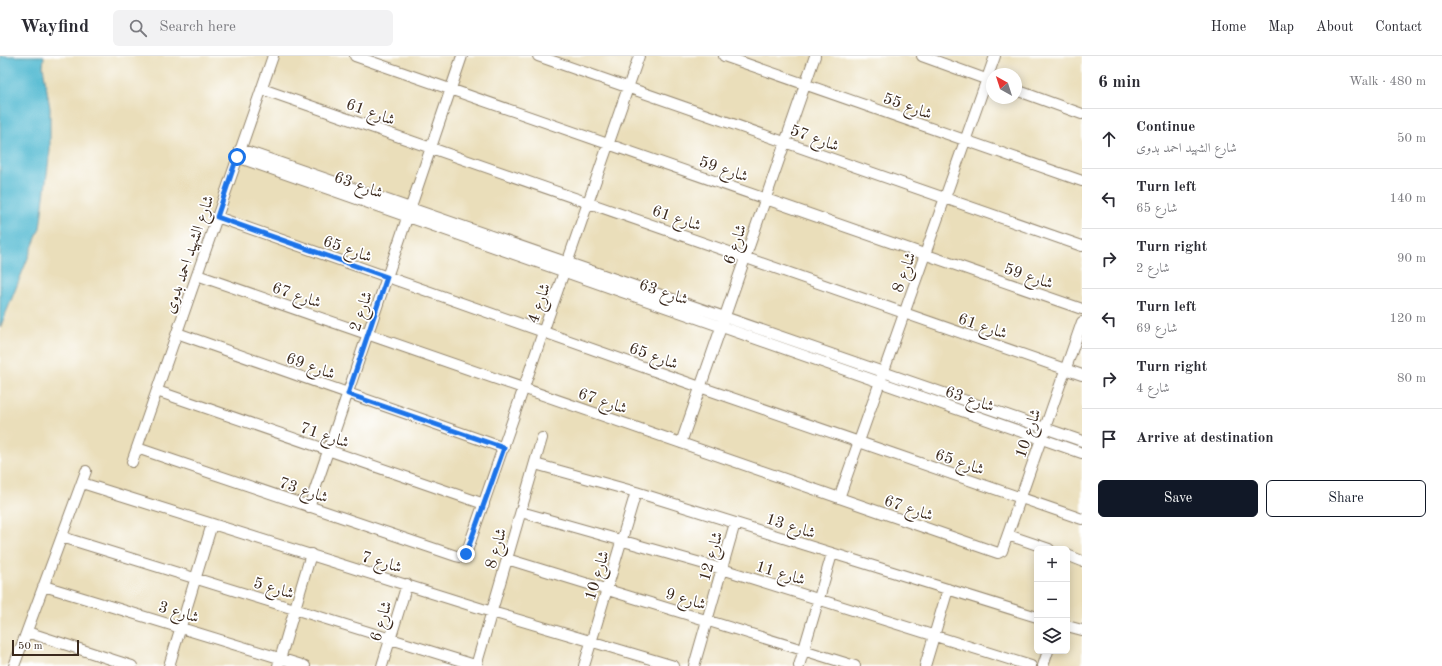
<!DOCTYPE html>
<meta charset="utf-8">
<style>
body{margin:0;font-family:"Old Standard TT",Amiri,serif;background:#f2f2f3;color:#2b2b33}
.controls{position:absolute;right:12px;bottom:12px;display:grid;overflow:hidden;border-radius:6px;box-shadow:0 2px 10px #0003}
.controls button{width:36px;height:36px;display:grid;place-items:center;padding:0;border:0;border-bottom:1px solid #e1e1e2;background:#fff;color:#2b2b33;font:20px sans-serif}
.compass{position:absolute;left:986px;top:12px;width:36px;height:36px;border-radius:50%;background:#fff;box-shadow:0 2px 10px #0003;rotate:321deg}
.scale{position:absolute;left:12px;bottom:10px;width:67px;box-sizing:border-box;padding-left:4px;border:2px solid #3b2a1e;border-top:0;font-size:11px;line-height:14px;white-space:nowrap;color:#3b2a1e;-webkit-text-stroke:3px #fff;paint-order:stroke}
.stop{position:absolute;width:12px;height:12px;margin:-9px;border:3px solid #1a73e8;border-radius:50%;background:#fff}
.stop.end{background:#1a73e8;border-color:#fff;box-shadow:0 1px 4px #0008}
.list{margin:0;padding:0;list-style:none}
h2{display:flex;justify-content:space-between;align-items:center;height:52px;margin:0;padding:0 16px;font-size:17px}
h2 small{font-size:13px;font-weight:400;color:#7c7c81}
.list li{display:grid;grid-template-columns:26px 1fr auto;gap:12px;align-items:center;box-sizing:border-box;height:60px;padding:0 16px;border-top:1px solid #e1e1e2}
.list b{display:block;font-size:15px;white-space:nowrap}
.list p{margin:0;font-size:13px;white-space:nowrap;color:#7c7c81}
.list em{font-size:13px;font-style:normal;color:#7c7c81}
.actions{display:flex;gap:8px;padding:12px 16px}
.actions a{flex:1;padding:9px 0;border:1px solid #111827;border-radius:6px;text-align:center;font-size:14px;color:#111827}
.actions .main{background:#111827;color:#fff}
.icon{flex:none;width:22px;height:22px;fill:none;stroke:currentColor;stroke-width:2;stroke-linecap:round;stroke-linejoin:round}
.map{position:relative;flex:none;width:1082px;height:610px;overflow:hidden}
header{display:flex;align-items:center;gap:24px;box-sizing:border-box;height:56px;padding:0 20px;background:#fff;border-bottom:1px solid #e1e1e2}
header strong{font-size:19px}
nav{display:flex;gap:22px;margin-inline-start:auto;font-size:14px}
.search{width:280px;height:36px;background:#f2f2f3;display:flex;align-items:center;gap:10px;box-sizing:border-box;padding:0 14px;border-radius:6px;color:#7c7c81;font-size:15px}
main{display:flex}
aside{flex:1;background:#fff}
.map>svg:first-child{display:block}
.water{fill:#53bad1;stroke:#477278}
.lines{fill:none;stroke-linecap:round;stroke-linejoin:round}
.street-casing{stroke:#92846c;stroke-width:12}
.street{stroke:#fff;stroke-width:10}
.route{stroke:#1a73e8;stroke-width:5}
.labels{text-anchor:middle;stroke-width:3.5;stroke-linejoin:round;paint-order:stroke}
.street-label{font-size:16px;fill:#3b2a1e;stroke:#fff}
</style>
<header>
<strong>Wayfind</strong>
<div class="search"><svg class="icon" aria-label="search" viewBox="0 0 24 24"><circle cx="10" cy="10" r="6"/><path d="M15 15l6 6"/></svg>Search here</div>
<nav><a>Home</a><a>Map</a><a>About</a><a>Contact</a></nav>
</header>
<main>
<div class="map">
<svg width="1082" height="610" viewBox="0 0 1082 610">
<rect width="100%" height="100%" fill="#fff"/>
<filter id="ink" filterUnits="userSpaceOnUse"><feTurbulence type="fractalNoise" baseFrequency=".025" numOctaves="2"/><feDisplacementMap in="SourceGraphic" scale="8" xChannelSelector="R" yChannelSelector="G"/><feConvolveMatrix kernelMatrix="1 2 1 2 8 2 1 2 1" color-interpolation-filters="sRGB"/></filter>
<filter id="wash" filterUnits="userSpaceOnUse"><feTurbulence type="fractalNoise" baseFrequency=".012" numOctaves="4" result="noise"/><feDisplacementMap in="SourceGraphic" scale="16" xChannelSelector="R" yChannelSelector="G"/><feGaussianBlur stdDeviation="0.9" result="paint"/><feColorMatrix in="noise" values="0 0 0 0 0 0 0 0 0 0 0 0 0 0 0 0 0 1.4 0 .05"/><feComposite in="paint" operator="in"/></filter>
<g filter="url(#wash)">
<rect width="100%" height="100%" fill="#eadeba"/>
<path class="water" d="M 0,0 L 44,0 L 43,11 L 50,52 L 50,95 L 40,172 L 0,272 Z"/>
</g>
<g filter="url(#ink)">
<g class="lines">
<defs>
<path id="street" d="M 355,0 L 1082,253
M 538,0 L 1082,190
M 724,0 L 1082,125
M 922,0 L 991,25
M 262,33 L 1082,319
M 1016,34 L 1082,58
M 240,93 L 1082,385
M 237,101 L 1082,397
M 217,161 L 700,331 L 1082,463
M 197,219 L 998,497 L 1002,495 L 1082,266
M 177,277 L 504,392
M 157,335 L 484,448
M 681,387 L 815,0
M 137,392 L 456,500 L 461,501 L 466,498 L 639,0
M 132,406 L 273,0
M 535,408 L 636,436 L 1037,561
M 82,427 L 492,556 L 674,610
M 839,442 L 995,0
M 309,451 L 462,0
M 521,456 L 722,513 L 1031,610
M 1008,479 L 1049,493
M 62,481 L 478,610
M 1067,499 L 1082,505
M 507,503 L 855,610
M 44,530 L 305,610
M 1067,570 L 1082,574
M 27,576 L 132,610
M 14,610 L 86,415
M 169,610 L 212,468
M 278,610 L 311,498
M 382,610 L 407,528
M 476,610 L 542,382
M 584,610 L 636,436
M 694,610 L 735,467
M 799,610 L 832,498
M 925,610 L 948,533
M 1043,610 L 1048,595"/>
</defs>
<use href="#street" class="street-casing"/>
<use href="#street" class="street"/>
</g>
</g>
<g class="lines" filter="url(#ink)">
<path class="route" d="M 237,101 L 217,161 L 387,221 L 348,338 L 504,392 L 466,498"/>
</g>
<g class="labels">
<g class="street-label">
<text transform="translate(908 49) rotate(20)" y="6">شارع 55</text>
<text transform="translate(371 55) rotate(20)" y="6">شارع 61</text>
<text transform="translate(815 81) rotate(20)" y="6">شارع 57</text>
<text transform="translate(724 112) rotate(19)" y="6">شارع 59</text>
<text transform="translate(359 128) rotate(20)" y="6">شارع 63</text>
<text transform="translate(677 161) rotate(19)" y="6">شارع 61</text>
<text transform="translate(734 188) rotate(-71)" y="6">شارع 6</text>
<text transform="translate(348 192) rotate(20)" y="6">شارع 65</text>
<text transform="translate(188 198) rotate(-71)" y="6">شارع الشهيد احمد بدوى</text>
<text transform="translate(903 216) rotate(-70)" y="6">شارع 8</text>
<text transform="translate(1029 219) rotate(19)" y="6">شارع 59</text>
<text transform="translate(664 235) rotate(19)" y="6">شارع 63</text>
<text transform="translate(297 238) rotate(19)" y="6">شارع 67</text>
<text transform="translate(538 247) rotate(-71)" y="6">شارع 4</text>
<text transform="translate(360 255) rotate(-71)" y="6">شارع 2</text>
<text transform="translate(983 269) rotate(19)" y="6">شارع 61</text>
<text transform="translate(654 299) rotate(20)" y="6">شارع 65</text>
<text transform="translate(311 309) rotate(20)" y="6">شارع 69</text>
<text transform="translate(970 342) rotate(19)" y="6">شارع 63</text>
<text transform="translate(603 344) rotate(19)" y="6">شارع 67</text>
<text transform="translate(1027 377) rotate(-71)" y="6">شارع 10</text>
<text transform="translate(325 378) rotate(19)" y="6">شارع 71</text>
<text transform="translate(960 405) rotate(19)" y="6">شارع 65</text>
<text transform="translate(304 433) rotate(19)" y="6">شارع 73</text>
<text transform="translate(909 451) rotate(19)" y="6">شارع 67</text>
<text transform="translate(791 469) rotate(18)" y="6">شارع 13</text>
<text transform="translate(495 492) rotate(-74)" y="6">شارع 8</text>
<text transform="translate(710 500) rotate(-74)" y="6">شارع 12</text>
<text transform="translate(382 505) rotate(17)" y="6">شارع 7</text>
<text transform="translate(781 516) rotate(17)" y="6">شارع 11</text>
<text transform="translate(596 519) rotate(-73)" y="6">شارع 10</text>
<text transform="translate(274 531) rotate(17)" y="6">شارع 5</text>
<text transform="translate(686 542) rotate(17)" y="6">شارع 9</text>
<text transform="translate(179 555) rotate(17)" y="6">شارع 3</text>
<text transform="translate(380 565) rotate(-73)" y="6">شارع 6</text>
</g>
</g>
</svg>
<div class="controls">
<button>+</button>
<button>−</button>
<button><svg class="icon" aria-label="layers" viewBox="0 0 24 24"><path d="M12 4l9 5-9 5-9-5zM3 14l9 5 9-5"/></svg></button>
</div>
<svg class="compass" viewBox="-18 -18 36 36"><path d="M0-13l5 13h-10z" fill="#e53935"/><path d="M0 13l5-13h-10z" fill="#7c7c81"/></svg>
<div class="scale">50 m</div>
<div class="stop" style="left:237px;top:101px"></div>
<div class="stop end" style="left:466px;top:498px"></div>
</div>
<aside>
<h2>6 min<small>Walk · 480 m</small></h2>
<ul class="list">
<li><svg class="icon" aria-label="ahead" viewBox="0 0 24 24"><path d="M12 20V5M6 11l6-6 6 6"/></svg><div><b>Continue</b><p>شارع الشهيد احمد بدوى</p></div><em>50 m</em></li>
<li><svg class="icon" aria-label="left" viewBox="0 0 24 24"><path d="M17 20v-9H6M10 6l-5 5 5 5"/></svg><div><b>Turn left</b><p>شارع 65</p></div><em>140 m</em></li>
<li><svg class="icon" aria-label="right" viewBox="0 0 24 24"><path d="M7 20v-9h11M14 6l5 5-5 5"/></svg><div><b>Turn right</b><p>شارع 2</p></div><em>90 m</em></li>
<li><svg class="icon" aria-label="left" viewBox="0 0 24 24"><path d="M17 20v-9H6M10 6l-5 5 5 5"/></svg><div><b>Turn left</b><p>شارع 69</p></div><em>120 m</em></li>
<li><svg class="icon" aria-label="right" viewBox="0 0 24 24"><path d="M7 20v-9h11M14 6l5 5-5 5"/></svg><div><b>Turn right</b><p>شارع 4</p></div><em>80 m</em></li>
<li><svg class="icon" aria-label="arrive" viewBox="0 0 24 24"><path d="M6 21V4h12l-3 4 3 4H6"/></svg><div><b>Arrive at destination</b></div></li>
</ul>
<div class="actions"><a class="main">Save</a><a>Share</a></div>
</aside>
</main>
